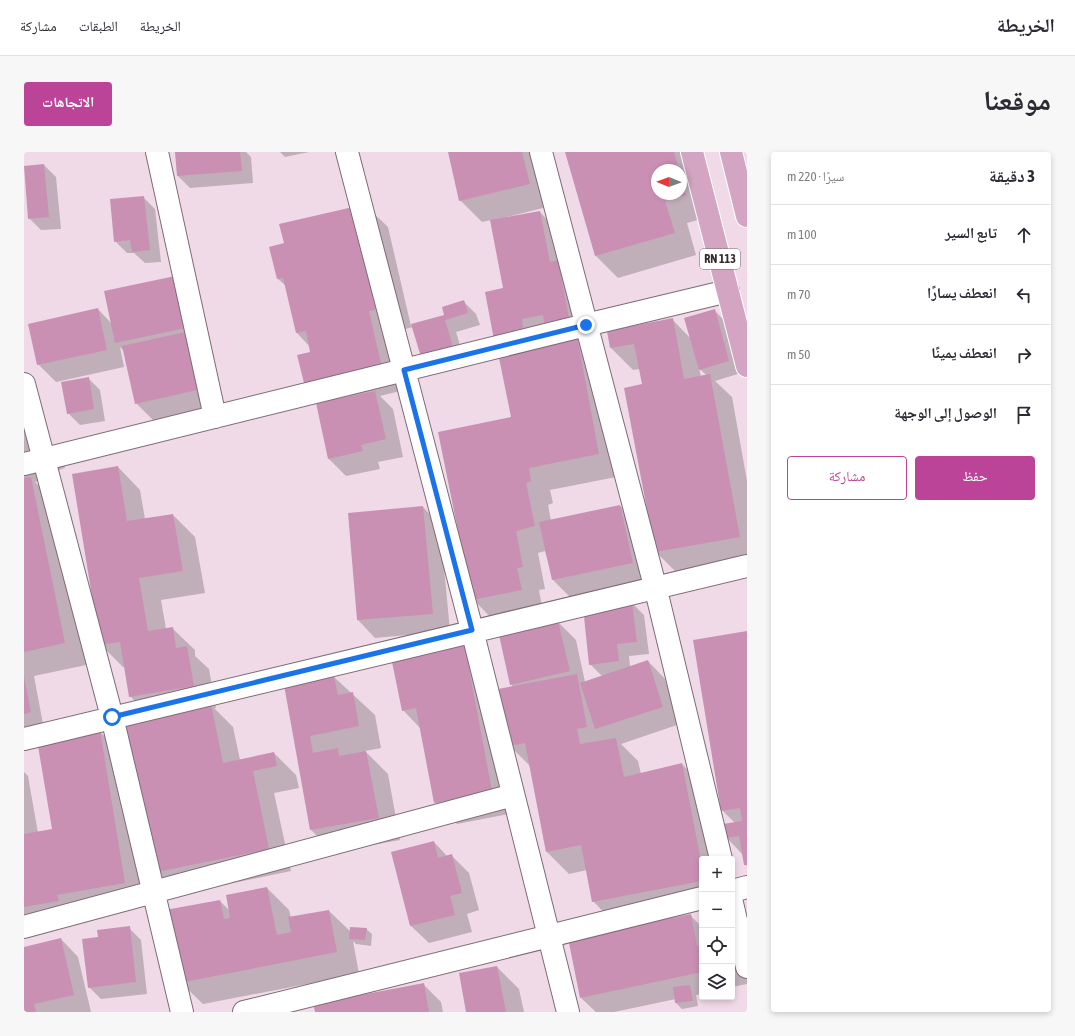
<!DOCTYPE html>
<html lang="ar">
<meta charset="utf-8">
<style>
body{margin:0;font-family:"Asap Condensed","Noto Naskh Arabic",sans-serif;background:#f7f7f7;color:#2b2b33;direction:rtl}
.controls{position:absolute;right:12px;bottom:12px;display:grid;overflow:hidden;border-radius:4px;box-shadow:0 2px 6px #0003}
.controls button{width:36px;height:36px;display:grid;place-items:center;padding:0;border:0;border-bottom:1px solid #e1e1e2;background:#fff;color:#2b2b33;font:20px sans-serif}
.compass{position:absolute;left:627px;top:12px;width:36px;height:36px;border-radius:50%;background:#fff;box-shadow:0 2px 6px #0003;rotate:271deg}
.stop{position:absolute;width:12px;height:12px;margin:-9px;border:3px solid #1a73e8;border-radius:50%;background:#fff}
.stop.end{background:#1a73e8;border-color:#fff;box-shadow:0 1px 4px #0008}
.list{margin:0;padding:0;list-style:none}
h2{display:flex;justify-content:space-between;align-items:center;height:52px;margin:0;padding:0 16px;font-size:17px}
h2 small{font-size:13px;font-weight:400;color:#7c7c81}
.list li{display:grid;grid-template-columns:26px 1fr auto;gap:12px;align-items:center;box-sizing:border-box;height:60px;padding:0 16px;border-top:1px solid #e1e1e2}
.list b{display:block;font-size:15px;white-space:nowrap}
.list em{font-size:13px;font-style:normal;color:#7c7c81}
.actions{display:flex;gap:8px;padding:12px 16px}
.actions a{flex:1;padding:9px 0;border:1px solid #bc4498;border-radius:4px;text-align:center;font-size:14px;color:#bc4498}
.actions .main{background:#bc4498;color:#fff}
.icon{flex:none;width:22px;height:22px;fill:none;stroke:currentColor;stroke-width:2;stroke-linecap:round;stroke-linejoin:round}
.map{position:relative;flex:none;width:723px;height:860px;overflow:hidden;direction:ltr;border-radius:4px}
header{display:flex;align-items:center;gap:24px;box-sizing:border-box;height:56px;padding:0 20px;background:#fff;border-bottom:1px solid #e1e1e2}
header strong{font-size:19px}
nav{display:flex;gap:22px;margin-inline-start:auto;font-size:14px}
.intro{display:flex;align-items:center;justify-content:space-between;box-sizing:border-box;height:96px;padding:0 24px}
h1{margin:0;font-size:28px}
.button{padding:10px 18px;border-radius:4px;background:#bc4498;color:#fff;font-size:14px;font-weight:700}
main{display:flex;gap:24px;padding:0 24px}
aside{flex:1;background:#fff;border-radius:4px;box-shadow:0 2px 6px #0003}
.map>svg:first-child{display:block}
.shadow{fill:#0003;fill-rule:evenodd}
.building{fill:#ca90b4}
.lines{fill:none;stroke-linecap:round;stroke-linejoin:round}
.minor-casing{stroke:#7e6b76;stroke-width:24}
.primary-casing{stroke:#fff;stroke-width:24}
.minor{stroke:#fff;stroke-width:22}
.primary{stroke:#d3a5c3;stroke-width:22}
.route{stroke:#1a73e8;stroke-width:5}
.labels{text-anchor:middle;stroke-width:3.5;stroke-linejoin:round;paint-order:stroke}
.shield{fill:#fff;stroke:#706b6e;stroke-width:1}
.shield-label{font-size:12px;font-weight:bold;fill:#332b30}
</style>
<header>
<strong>الخريطة</strong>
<nav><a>الخريطة</a><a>الطبقات</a><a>مشاركة</a></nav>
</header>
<div class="intro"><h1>موقعنا</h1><a class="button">الاتجاهات</a></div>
<main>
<aside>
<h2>3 دقيقة<small>سيرًا · 220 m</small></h2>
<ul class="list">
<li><svg class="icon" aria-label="ahead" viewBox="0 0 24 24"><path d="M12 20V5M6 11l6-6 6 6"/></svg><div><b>تابع السير</b></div><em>100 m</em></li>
<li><svg class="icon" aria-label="left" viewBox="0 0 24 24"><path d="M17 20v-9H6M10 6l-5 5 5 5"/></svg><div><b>انعطف يسارًا</b></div><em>70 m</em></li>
<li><svg class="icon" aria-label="right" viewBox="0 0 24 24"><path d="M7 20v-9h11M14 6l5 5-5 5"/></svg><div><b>انعطف يمينًا</b></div><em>50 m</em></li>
<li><svg class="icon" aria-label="arrive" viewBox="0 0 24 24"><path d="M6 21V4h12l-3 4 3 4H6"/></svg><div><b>الوصول إلى الوجهة</b></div></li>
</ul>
<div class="actions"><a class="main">حفظ</a><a>مشاركة</a></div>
</aside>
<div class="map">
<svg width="723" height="860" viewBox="0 0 723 860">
<rect width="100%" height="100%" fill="#f0dae7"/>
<path class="shadow" d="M 152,0 L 222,0 L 227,5 L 229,31 L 166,36 L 154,24 Z
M 256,0 L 285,0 L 261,5 Z
M 425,0 L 515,0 L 527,54 L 483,65 L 483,66 L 516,60 L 533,78 L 597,324 L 526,338 L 529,351 L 524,353 L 527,369 L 596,354 L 614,371 L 626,428 L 546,445 L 529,428 L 521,399 L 514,401 L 521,437 L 515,438 L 519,460 L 471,470 L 449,447 L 488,266 L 480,137 L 467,68 L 458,70 L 436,48 Z
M 542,0 L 665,0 L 684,65 L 663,71 L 672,103 L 594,126 L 572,104 ZM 633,18 L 657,18 L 657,42 L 633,42 Z
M 20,13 L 32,25 L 37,77 L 17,78 L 5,66 Z
M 119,45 L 131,57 L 137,110 L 121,111 L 110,101 L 103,101 L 91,89 Z
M 341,53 L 364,75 L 387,174 L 422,163 L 440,150 L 452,162 L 456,173 L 432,180 L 440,207 L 389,175 L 366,181 L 380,238 L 356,244 L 369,257 L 379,305 L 354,310 L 356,317 L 322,324 L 305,307 L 298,251 L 282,234 L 288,200 L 286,195 L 273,181 L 262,134 L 254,127 L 247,95 L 261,92 Z
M 150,125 L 195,254 L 130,269 L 112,251 L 101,200 L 96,195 L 100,215 L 32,230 L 14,212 L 74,157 L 87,171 Z
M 690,158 L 702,170 L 717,221 L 691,229 L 708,245 L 723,329 L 723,409 L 654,422 L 632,400 L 619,233 L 616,217 L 609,218 L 587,196 L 584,180 L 648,167 L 667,187 ZM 675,217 L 678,219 L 682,223 L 677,224 Z
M 64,226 L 76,238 L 81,269 L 56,273 L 44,261 Z
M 0,236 L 19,304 L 38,306 L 41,316 L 24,322 L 25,326 L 11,330 L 29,348 L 62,513 L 10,524 L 19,572 L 0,575 Z
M 94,315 L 116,338 L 121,367 L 149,363 L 171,385 L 181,441 L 137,448 L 142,477 L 148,476 L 171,498 L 171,504 L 185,517 L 192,556 L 190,556 L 209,575 L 216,608 L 250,601 L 272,623 L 275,636 L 250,641 L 267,719 L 151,743 L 129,721 L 127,566 L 106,544 L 101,515 L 99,515 L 77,493 Z
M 399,355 L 416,373 L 426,479 L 351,486 L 334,468 L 325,362 Z
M 608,451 L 620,463 L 625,502 L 605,504 L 606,515 L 624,509 L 641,527 L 656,572 L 597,592 L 614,609 L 617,622 L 658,612 L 680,635 L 694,707 L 678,707 L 678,755 L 591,772 L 569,749 L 563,718 L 545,722 L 522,699 L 506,614 L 486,594 L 489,535 L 487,532 L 534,470 L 552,488 L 561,530 L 578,524 L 566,512 Z
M 723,480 L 723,715 L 719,703 L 703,686 L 711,671 L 698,658 Z
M 439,492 L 462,514 L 490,661 L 433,672 L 411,650 L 396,576 L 379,558 Z
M 310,525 L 351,563 L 357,596 L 341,599 L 364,622 L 376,688 L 310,700 L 287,678 L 261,534 Z
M 75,579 L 98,601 L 123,753 L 0,776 L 0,620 L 4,624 L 14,681 L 29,678 Z
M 410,690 L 423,704 L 427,703 L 445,721 L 455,758 L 443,762 L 448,780 L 405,791 L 387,774 L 368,701 Z
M 243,736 L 265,758 L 267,766 L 305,759 L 327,780 L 342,777 L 348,782 L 347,794 L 332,792 L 329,789 L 335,822 L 179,852 L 156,830 L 196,749 L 206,759 Z
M 667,764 L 678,775 L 678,842 L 672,843 L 674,854 L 658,857 L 652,851 L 652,847 L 590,860 L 572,860 L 557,846 Z
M 105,776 L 117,788 L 123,842 L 77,847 L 65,835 L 75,786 Z
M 37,787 L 54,805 L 67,860 L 0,860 L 0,796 Z
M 708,795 L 723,823 L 723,832 L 708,835 Z
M 473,815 L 495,837 L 500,860 L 443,860 Z
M 399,832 L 417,850 L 419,860 L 292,860 Z"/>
<path class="building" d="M 151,0 L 216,0 L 218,19 L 153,24 Z
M 424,0 L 498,0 L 506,32 L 435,49 Z
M 541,0 L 650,0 L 655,18 L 633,18 L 633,42 L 657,42 L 657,27 L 662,43 L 641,49 L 651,81 L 571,104 Z
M 20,12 L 25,65 L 4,67 L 0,14 Z
M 120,44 L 126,98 L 108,100 L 106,88 L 90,90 L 86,47 Z
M 342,52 L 366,154 L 345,159 L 358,216 L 281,235 L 273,203 L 286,200 L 282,179 L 272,181 L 259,126 L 253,127 L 245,95 L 260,91 L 255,72 Z
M 516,59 L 526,110 L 534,108 L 546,171 L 521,176 L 519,163 L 498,167 L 500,182 L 470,188 L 461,140 L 479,136 L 466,68 Z
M 151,124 L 162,176 L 91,191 L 80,139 Z
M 440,148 L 444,161 L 421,168 L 429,195 L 397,205 L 387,172 L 420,163 L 418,155 Z
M 74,156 L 83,198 L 13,213 L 4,172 Z
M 691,157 L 705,209 L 675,218 L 660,166 Z
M 649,166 L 660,227 L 686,222 L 716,385 L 631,400 L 600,236 L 618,232 L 610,192 L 586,196 L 583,179 Z
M 166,179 L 178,237 L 111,252 L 98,194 Z
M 553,184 L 575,302 L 505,316 L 507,329 L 502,331 L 511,374 L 492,379 L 499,415 L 493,416 L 498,438 L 448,448 L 414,280 L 487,265 L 474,201 Z
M 65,225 L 70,257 L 43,262 L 37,230 Z
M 351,239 L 362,287 L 337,293 L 339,299 L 304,307 L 292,251 Z
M 94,314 L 103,369 L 149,362 L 159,419 L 115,426 L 124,479 L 149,475 L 152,496 L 163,494 L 170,534 L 105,545 L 96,490 L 76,493 L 48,322 Z
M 7,325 L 41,491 L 0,500 L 0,326 Z
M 596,353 L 609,411 L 528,428 L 515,370 Z
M 399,354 L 409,462 L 333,468 L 324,361 Z
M 608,450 L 613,490 L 593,492 L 595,509 L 565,513 L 559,455 Z
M 534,469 L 546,519 L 486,533 L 475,483 Z
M 723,479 L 723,713 L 720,713 L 715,684 L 702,686 L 699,672 L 718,669 L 716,656 L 697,659 L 669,488 Z
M 440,490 L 468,639 L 410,651 L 392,556 L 378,559 L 367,505 Z
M 624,508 L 639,555 L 571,577 L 556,531 Z
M 553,522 L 563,575 L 553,577 L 556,592 L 592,586 L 600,625 L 658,611 L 678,714 L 678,729 L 568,750 L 557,693 L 522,700 L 501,591 L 485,594 L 474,537 Z
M 0,524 L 7,560 L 0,562 Z
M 310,524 L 314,543 L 329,540 L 335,574 L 286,584 L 289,601 L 314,596 L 315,604 L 342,599 L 355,666 L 286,678 L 260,533 Z
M 187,552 L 199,611 L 250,600 L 253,614 L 229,619 L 245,697 L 128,721 L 97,571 Z
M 76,578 L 101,731 L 33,743 L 35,749 L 0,755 L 0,682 L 28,677 L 13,588 Z
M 410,689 L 414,706 L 428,702 L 438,741 L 426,744 L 431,763 L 386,774 L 367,700 Z
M 243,735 L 253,783 L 267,780 L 264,765 L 305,758 L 313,800 L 155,831 L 141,758 L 196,748 L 200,767 L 206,766 L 202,743 Z
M 667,762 L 673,794 L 678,793 L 678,820 L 556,846 L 544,786 Z
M 106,774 L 112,830 L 64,836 L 58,787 L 74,785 L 73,778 Z
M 326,775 L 343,776 L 341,788 L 325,787 Z
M 37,786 L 50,843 L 10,852 L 12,860 L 0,860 L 0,795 Z
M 473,814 L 482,860 L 442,860 L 435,821 Z
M 400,831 L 405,860 L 291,860 L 289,852 Z
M 666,833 L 669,849 L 651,851 L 649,835 Z"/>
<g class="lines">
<defs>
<path id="minor" d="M 133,0 L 191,265
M 323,0 L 448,478 L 544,860
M 517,0 L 631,434 L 697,707
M 0,232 L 88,565 L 158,860
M 0,312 L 562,173 L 704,139
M 0,587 L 723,414
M 708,739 L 723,735
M 708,751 L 723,815
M 0,775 L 489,643
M 220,860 L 678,746"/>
<path id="primary" d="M 668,0 L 723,214
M 707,0 L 723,64"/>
</defs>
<use href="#minor" class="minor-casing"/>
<use href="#primary" class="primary-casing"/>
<use href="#minor" class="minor"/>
<use href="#primary" class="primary"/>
</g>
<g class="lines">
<path class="route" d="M 88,565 L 448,478 L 380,218 L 562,173"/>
</g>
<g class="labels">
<rect class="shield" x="676" y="97" width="40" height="20" rx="3"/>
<g class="shield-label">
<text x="696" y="111">RN 113</text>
</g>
</g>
</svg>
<div class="controls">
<button>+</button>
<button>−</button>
<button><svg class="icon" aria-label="locate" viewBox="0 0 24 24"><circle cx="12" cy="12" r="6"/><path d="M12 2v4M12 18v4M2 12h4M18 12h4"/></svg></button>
<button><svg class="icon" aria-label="layers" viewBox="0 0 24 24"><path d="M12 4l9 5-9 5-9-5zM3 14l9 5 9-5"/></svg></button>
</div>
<svg class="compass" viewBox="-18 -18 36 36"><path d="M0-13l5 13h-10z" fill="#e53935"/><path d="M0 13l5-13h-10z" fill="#7c7c81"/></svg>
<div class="stop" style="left:88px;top:565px"></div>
<div class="stop end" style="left:562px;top:173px"></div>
</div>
</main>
